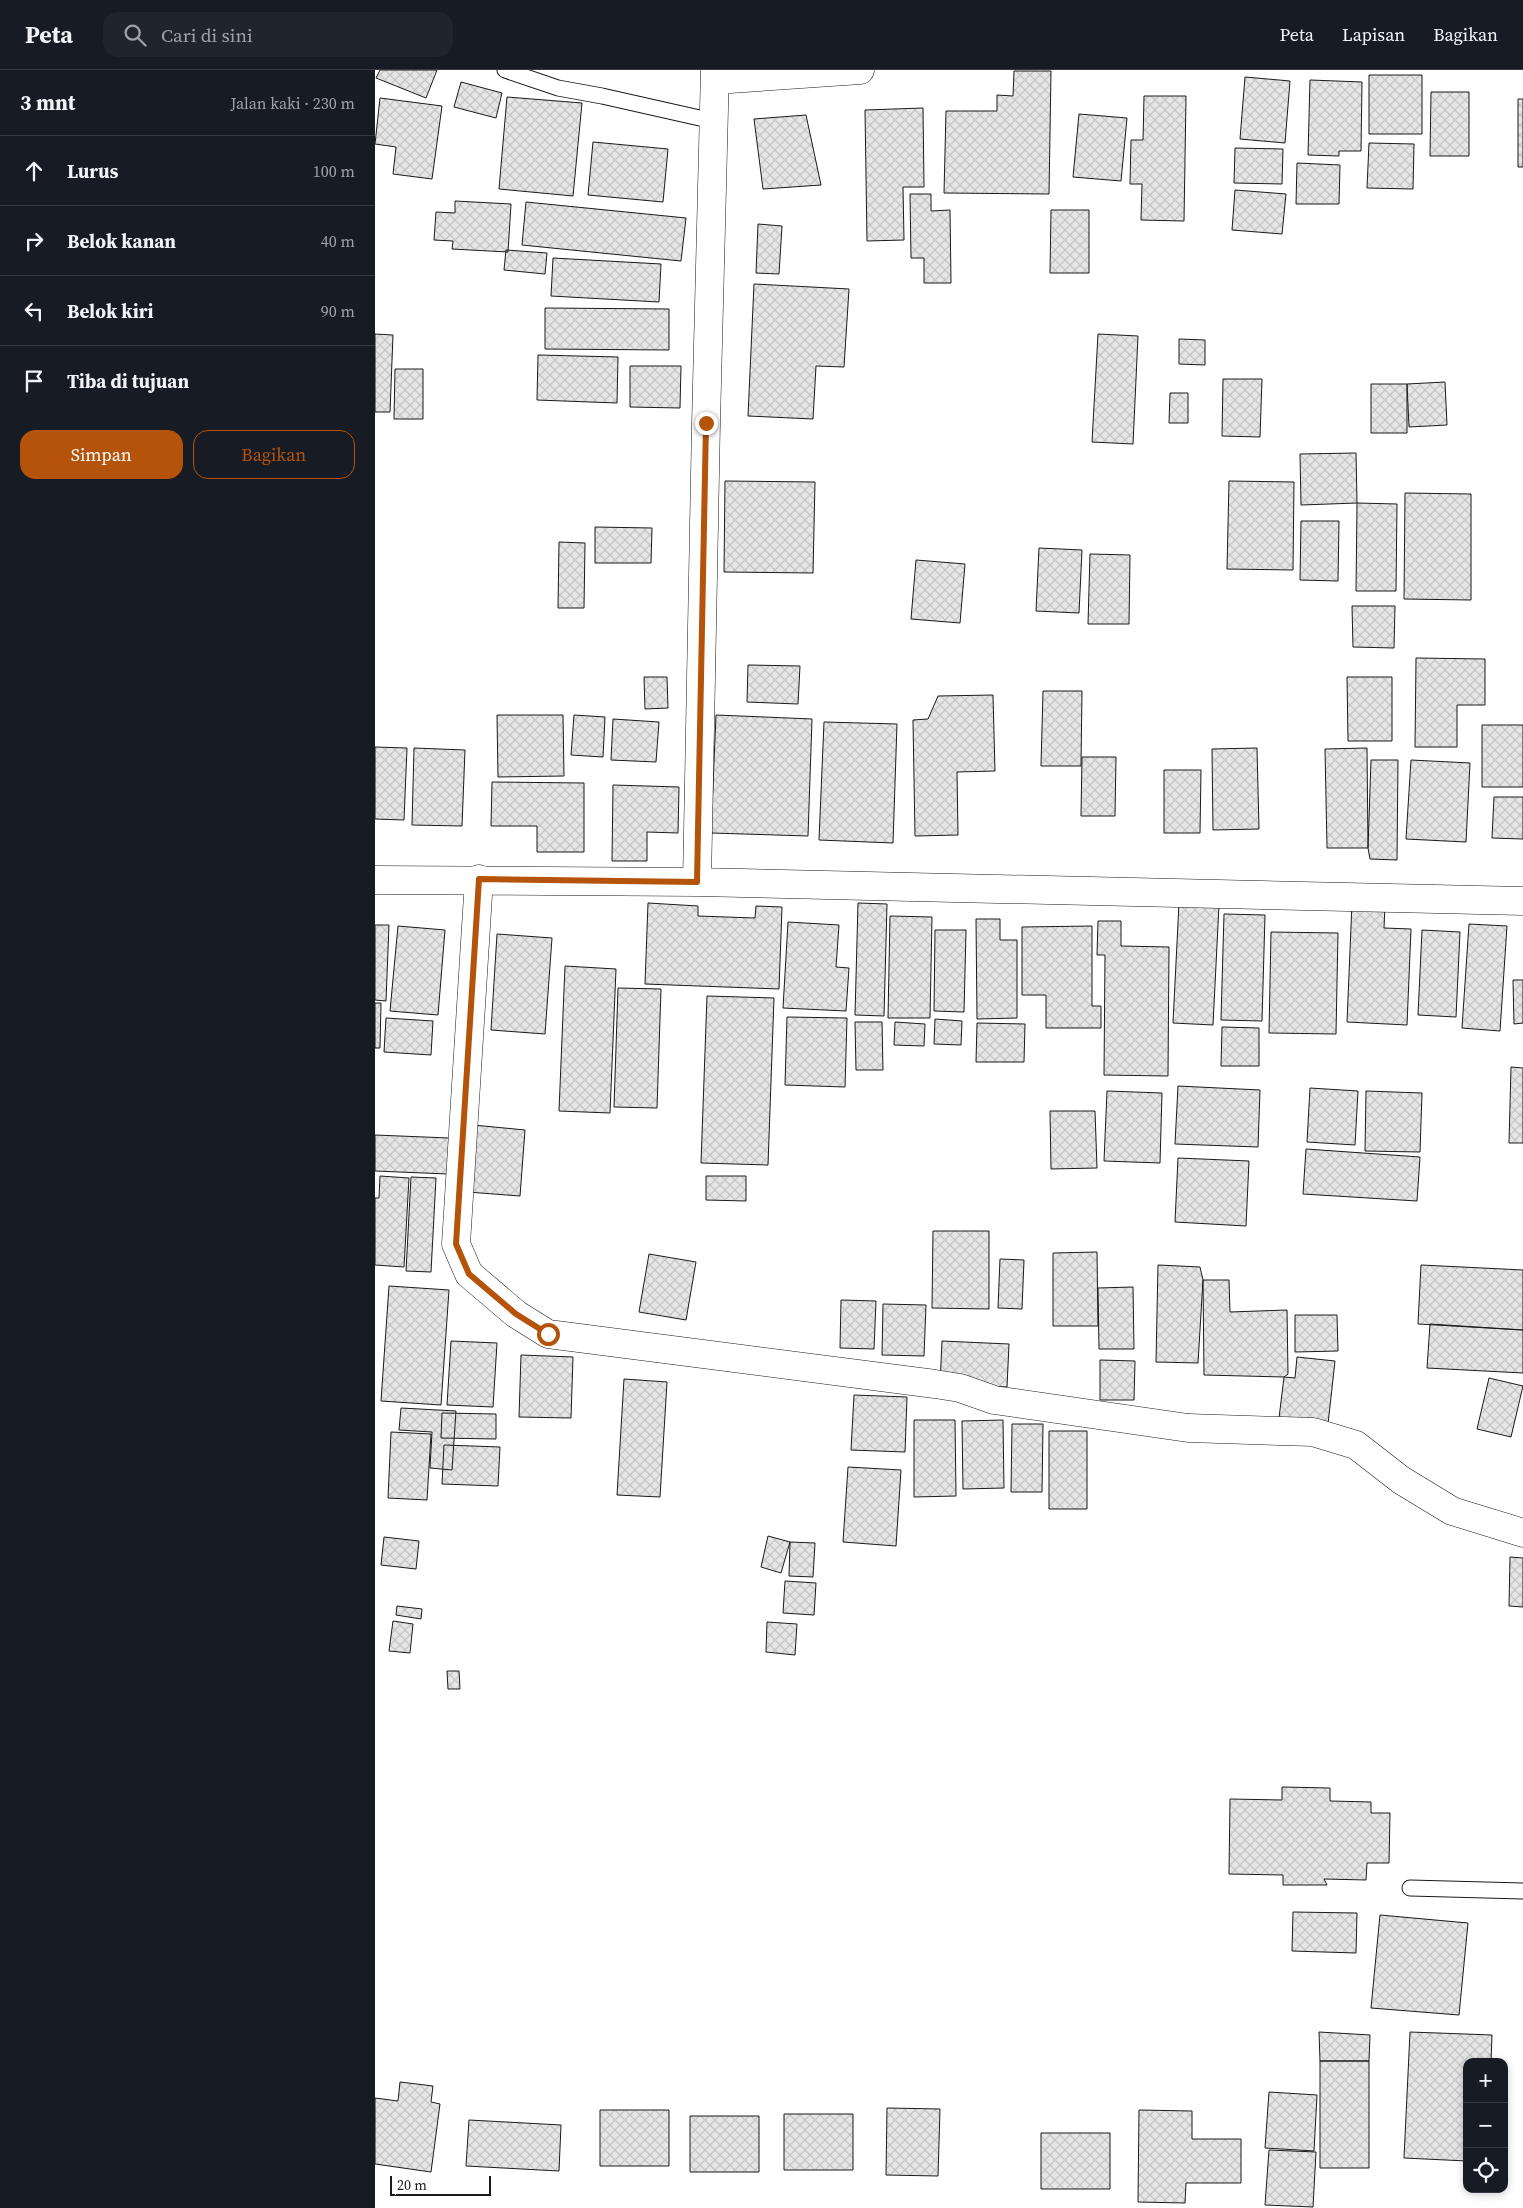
<!DOCTYPE html>
<html lang="id">
<meta charset="utf-8">
<style>
body{margin:0;font-family:"Source Serif 4",serif;background:#20242c;color:#f1f3f6}
.controls{position:absolute;right:15px;bottom:15px;display:grid;overflow:hidden;border-radius:10px;box-shadow:0 2px 8px #0003}
.controls button{width:45px;height:45px;display:grid;place-items:center;padding:0;border:0;border-bottom:1px solid #363941;background:#171b24;color:#f1f3f6;font:25px sans-serif}
.scale{position:absolute;left:15px;bottom:12px;width:101px;box-sizing:border-box;padding-left:5px;border:2px solid #1a1a1a;border-top:0;font-size:14px;line-height:18px;white-space:nowrap;color:#1a1a1a;-webkit-text-stroke:4px #fff;paint-order:stroke}
.stop{position:absolute;width:15px;height:15px;margin:-11px;border:4px solid #b45309;border-radius:50%;background:#fff}
.stop.end{background:#b45309;border-color:#fff;box-shadow:0 1px 5px #0008}
.list{margin:0;padding:0;list-style:none}
h2{display:flex;justify-content:space-between;align-items:center;height:65px;margin:0;padding:0 20px;font-size:21px}
h2 small{font-size:16px;font-weight:400;color:#9ea1a6}
.list li{display:grid;grid-template-columns:32px 1fr auto;gap:15px;align-items:center;box-sizing:border-box;height:70px;padding:0 20px;border-top:1px solid #363941}
.list b{display:block;font-size:19px;white-space:nowrap}
.list em{font-size:16px;font-style:normal;color:#9ea1a6}
.actions{display:flex;gap:10px;padding:15px 20px}
.actions a{flex:1;padding:11px 0;border:1px solid #b45309;border-radius:15px;text-align:center;font-size:18px;color:#b45309}
.actions .main{background:#b45309;color:#fff}
.icon{flex:none;width:28px;height:28px;fill:none;stroke:currentColor;stroke-width:2;stroke-linecap:round;stroke-linejoin:round}
.map{position:relative;flex:none;width:1148px;height:2138px;overflow:hidden}
header{display:flex;align-items:center;gap:30px;box-sizing:border-box;height:70px;padding:0 25px;background:#171b24;border-bottom:1px solid #363941}
header strong{font-size:24px}
nav{display:flex;gap:28px;margin-inline-start:auto;font-size:18px}
.search{width:350px;height:45px;background:#20242c;display:flex;align-items:center;gap:12px;box-sizing:border-box;padding:0 18px;border-radius:15px;color:#9ea1a6;font-size:19px}
main{display:flex}
aside{flex:1;background:#171b24}
.map>svg:first-child{display:block}
.building{fill:url(#building-cross-hatch);stroke:#1a1a1a}
.lines{fill:none;stroke-linecap:round;stroke-linejoin:round}
.lane-casing{stroke:#1a1a1a;stroke-width:17}
.street-casing{stroke:#1a1a1a;stroke-width:29}
.lane{stroke:#fff;stroke-width:15}
.street{stroke:#fff;stroke-width:28}
.route{stroke:#b45309;stroke-width:6}
</style>
<header>
<strong>Peta</strong>
<div class="search"><svg class="icon" aria-label="search" viewBox="0 0 24 24"><circle cx="10" cy="10" r="6"/><path d="M15 15l6 6"/></svg>Cari di sini</div>
<nav><a>Peta</a><a>Lapisan</a><a>Bagikan</a></nav>
</header>
<main>
<aside>
<h2>3 mnt<small>Jalan kaki · 230 m</small></h2>
<ul class="list">
<li><svg class="icon" aria-label="ahead" viewBox="0 0 24 24"><path d="M12 20V5M6 11l6-6 6 6"/></svg><div><b>Lurus</b></div><em>100 m</em></li>
<li><svg class="icon" aria-label="right" viewBox="0 0 24 24"><path d="M7 20v-9h11M14 6l5 5-5 5"/></svg><div><b>Belok kanan</b></div><em>40 m</em></li>
<li><svg class="icon" aria-label="left" viewBox="0 0 24 24"><path d="M17 20v-9H6M10 6l-5 5 5 5"/></svg><div><b>Belok kiri</b></div><em>90 m</em></li>
<li><svg class="icon" aria-label="arrive" viewBox="0 0 24 24"><path d="M6 21V4h12l-3 4 3 4H6"/></svg><div><b>Tiba di tujuan</b></div></li>
</ul>
<div class="actions"><a class="main">Simpan</a><a>Bagikan</a></div>
</aside>
<div class="map">
<svg width="1148" height="2138" viewBox="0 0 1148 2138">
<defs>
<pattern id="building-cross-hatch" width="8" height="8" patternUnits="userSpaceOnUse" patternTransform="scale(1.25)"><rect width="8" height="8" fill="#e6e6e6"/><path d="M0 0l8 8M0 8l8-8" fill="none" stroke="#c5c5c5"/></pattern>
</defs>
<rect width="100%" height="100%" fill="#fff"/>
<path class="building" d="M 5,0 L 62,0 L 51,28 L 1,8 Z
M 639,1 L 676,1 L 674,124 L 569,123 L 571,41 L 622,41 L 622,25 L 638,26 Z
M 994,5 L 1047,5 L 1047,64 L 994,64 Z
M 870,7 L 915,11 L 910,73 L 865,69 Z
M 935,10 L 987,12 L 986,81 L 964,81 L 964,86 L 933,85 Z
M 86,12 L 127,23 L 121,48 L 79,37 Z
M 1056,22 L 1094,22 L 1094,86 L 1055,86 Z
M 769,26 L 811,26 L 809,151 L 766,150 L 767,114 L 755,114 L 756,70 L 768,70 Z
M 132,27 L 207,33 L 198,126 L 124,119 Z
M 5,28 L 67,36 L 57,109 L 18,104 L 21,77 L 0,74 Z
M 1143,29 L 1148,29 L 1148,97 L 1143,97 Z
M 548,38 L 549,117 L 528,117 L 529,170 L 492,171 L 490,40 Z
M 704,44 L 752,48 L 746,111 L 698,107 Z
M 431,45 L 446,115 L 388,119 L 379,49 Z
M 218,72 L 293,79 L 288,132 L 213,125 Z
M 994,73 L 1039,74 L 1038,119 L 992,118 Z
M 860,78 L 908,79 L 907,114 L 859,113 Z
M 922,93 L 965,95 L 964,134 L 921,134 Z
M 860,120 L 911,124 L 907,164 L 857,160 Z
M 535,124 L 556,124 L 556,141 L 575,140 L 576,213 L 549,213 L 549,188 L 536,188 Z
M 80,131 L 136,134 L 133,182 L 77,179 L 78,171 L 59,170 L 61,142 L 80,143 Z
M 151,132 L 311,148 L 306,191 L 147,175 Z
M 676,140 L 714,140 L 714,203 L 675,203 Z
M 383,154 L 407,156 L 404,204 L 381,203 Z
M 131,180 L 172,183 L 170,204 L 129,200 Z
M 178,188 L 286,194 L 284,232 L 176,226 Z
M 379,214 L 474,219 L 469,297 L 441,296 L 438,349 L 373,346 Z
M 170,238 L 294,239 L 294,280 L 170,279 Z
M 0,264 L 18,265 L 15,342 L 0,342 Z
M 723,264 L 763,266 L 758,374 L 717,372 Z
M 804,269 L 830,270 L 830,295 L 804,294 Z
M 163,285 L 243,287 L 242,333 L 162,330 Z
M 255,296 L 306,296 L 305,338 L 255,337 Z
M 20,299 L 48,299 L 48,349 L 19,349 Z
M 848,309 L 887,309 L 885,367 L 847,366 Z
M 1070,312 L 1072,355 L 1034,357 L 1032,314 Z
M 996,314 L 1032,314 L 1032,363 L 996,363 Z
M 795,323 L 813,323 L 813,353 L 794,353 Z
M 981,383 L 982,433 L 926,435 L 925,384 Z
M 350,411 L 440,412 L 438,503 L 349,502 Z
M 854,411 L 919,412 L 918,500 L 852,499 Z
M 1030,423 L 1096,424 L 1096,530 L 1029,529 Z
M 982,433 L 1022,434 L 1021,521 L 981,521 Z
M 926,451 L 964,451 L 963,511 L 925,510 Z
M 220,457 L 277,458 L 276,493 L 220,493 Z
M 184,472 L 210,473 L 209,538 L 183,538 Z
M 664,478 L 707,480 L 704,543 L 661,541 Z
M 715,484 L 755,485 L 754,554 L 713,554 Z
M 541,490 L 590,494 L 585,553 L 536,549 Z
M 977,536 L 1020,536 L 1019,578 L 978,577 Z
M 1041,588 L 1110,589 L 1110,635 L 1082,635 L 1082,677 L 1040,677 Z
M 373,595 L 425,596 L 423,634 L 372,632 Z
M 269,607 L 292,607 L 293,638 L 270,639 Z
M 972,607 L 1017,607 L 1017,671 L 973,671 Z
M 668,621 L 707,621 L 706,696 L 666,696 Z
M 618,625 L 620,701 L 582,702 L 583,765 L 540,766 L 538,650 L 553,649 L 563,626 Z
M 122,645 L 188,645 L 189,706 L 123,707 Z
M 199,645 L 230,647 L 228,687 L 196,685 Z
M 341,645 L 437,649 L 433,766 L 336,763 Z
M 238,649 L 284,652 L 281,692 L 236,690 Z
M 449,652 L 522,654 L 518,773 L 444,770 Z
M 1107,655 L 1148,655 L 1148,717 L 1107,717 Z
M 0,677 L 32,678 L 29,750 L 0,749 Z
M 39,678 L 90,680 L 87,756 L 37,755 Z
M 882,678 L 884,759 L 838,760 L 837,679 Z
M 992,678 L 993,778 L 952,778 L 950,679 Z
M 707,687 L 741,687 L 740,746 L 706,746 Z
M 996,690 L 1023,690 L 1022,790 L 995,789 L 993,778 Z
M 1036,690 L 1095,693 L 1091,772 L 1031,769 Z
M 789,700 L 826,700 L 825,763 L 789,763 Z
M 117,712 L 209,713 L 209,782 L 162,782 L 162,756 L 116,756 Z
M 238,715 L 304,717 L 303,763 L 272,762 L 272,791 L 237,791 Z
M 1119,727 L 1148,727 L 1148,769 L 1117,768 Z
M 273,833 L 323,836 L 323,846 L 380,848 L 381,836 L 407,837 L 404,919 L 270,914 Z
M 483,833 L 512,834 L 509,946 L 480,945 Z
M 804,833 L 844,835 L 838,955 L 798,953 Z
M 977,833 L 1010,835 L 1009,858 L 1036,859 L 1032,955 L 972,952 Z
M 849,844 L 890,845 L 887,951 L 846,950 Z
M 515,846 L 557,847 L 555,948 L 513,948 Z
M 601,849 L 625,849 L 625,870 L 642,870 L 642,948 L 602,949 Z
M 723,851 L 746,851 L 746,876 L 794,877 L 793,1006 L 729,1005 L 730,885 L 722,885 Z
M 413,852 L 464,855 L 461,897 L 474,898 L 471,941 L 408,938 Z
M 1094,854 L 1132,856 L 1125,961 L 1087,958 Z
M 0,855 L 14,855 L 11,931 L 0,930 Z
M 23,856 L 70,860 L 63,945 L 15,941 Z
M 717,856 L 717,936 L 726,936 L 726,958 L 671,958 L 671,925 L 647,925 L 647,857 Z
M 560,860 L 591,860 L 589,942 L 559,941 Z
M 1047,860 L 1085,862 L 1081,947 L 1043,945 Z
M 896,862 L 963,863 L 961,964 L 894,963 Z
M 122,864 L 177,868 L 170,964 L 116,960 Z
M 190,896 L 241,899 L 235,1043 L 184,1041 Z
M 1138,910 L 1148,910 L 1148,953 L 1139,954 Z
M 243,918 L 286,919 L 282,1038 L 239,1037 Z
M 332,926 L 399,928 L 393,1095 L 326,1093 Z
M 0,933 L 6,933 L 5,978 L 0,978 Z
M 412,947 L 472,948 L 470,1017 L 410,1015 Z
M 11,948 L 58,951 L 56,985 L 9,982 Z
M 560,949 L 587,951 L 586,975 L 559,974 Z
M 480,952 L 507,952 L 508,1000 L 481,1000 Z
M 520,952 L 550,954 L 549,976 L 519,975 Z
M 602,953 L 650,954 L 649,992 L 601,992 Z
M 847,957 L 884,958 L 884,996 L 846,996 Z
M 1136,997 L 1148,998 L 1148,1073 L 1134,1073 Z
M 803,1016 L 885,1020 L 883,1077 L 800,1074 Z
M 935,1018 L 983,1021 L 980,1075 L 932,1072 Z
M 732,1021 L 787,1023 L 785,1093 L 729,1091 Z
M 991,1021 L 1047,1023 L 1045,1082 L 990,1081 Z
M 675,1041 L 720,1041 L 722,1098 L 676,1099 Z
M 98,1055 L 150,1060 L 145,1126 L 92,1122 Z
M 0,1065 L 74,1068 L 73,1104 L 0,1101 Z
M 931,1079 L 1045,1087 L 1042,1131 L 928,1124 Z
M 803,1088 L 874,1091 L 871,1156 L 800,1152 Z
M 5,1106 L 34,1108 L 29,1197 L 0,1195 L 0,1128 L 4,1128 Z
M 331,1106 L 371,1106 L 371,1131 L 331,1130 Z
M 36,1107 L 61,1108 L 56,1202 L 31,1201 Z
M 558,1161 L 614,1161 L 614,1239 L 557,1238 Z
M 722,1182 L 723,1256 L 678,1256 L 678,1183 Z
M 274,1184 L 321,1192 L 311,1250 L 264,1242 Z
M 625,1189 L 649,1190 L 647,1239 L 623,1238 Z
M 783,1195 L 825,1197 L 828,1210 L 823,1293 L 781,1292 Z
M 1046,1195 L 1148,1200 L 1148,1260 L 1043,1254 Z
M 828,1210 L 854,1210 L 855,1242 L 912,1240 L 913,1304 L 909,1307 L 829,1305 Z
M 14,1216 L 74,1220 L 66,1335 L 6,1331 Z
M 758,1217 L 759,1279 L 724,1279 L 723,1218 Z
M 466,1230 L 501,1231 L 499,1279 L 465,1278 Z
M 508,1234 L 551,1235 L 549,1286 L 507,1285 Z
M 920,1245 L 962,1245 L 963,1281 L 920,1282 Z
M 1055,1254 L 1148,1260 L 1148,1303 L 1052,1298 Z
M 76,1271 L 122,1273 L 118,1337 L 72,1335 Z
M 567,1271 L 634,1274 L 632,1317 L 565,1314 Z
M 146,1285 L 198,1287 L 196,1348 L 144,1347 Z
M 922,1287 L 960,1291 L 953,1354 L 904,1348 L 909,1307 L 920,1308 Z
M 725,1290 L 760,1291 L 759,1330 L 725,1330 Z
M 1114,1308 L 1148,1316 L 1136,1367 L 1102,1359 Z
M 249,1309 L 292,1312 L 285,1427 L 242,1425 Z
M 479,1325 L 532,1327 L 530,1382 L 476,1380 Z
M 26,1338 L 81,1341 L 77,1400 L 55,1398 L 57,1362 L 24,1360 Z
M 67,1343 L 121,1344 L 121,1369 L 66,1368 Z
M 539,1350 L 580,1350 L 581,1426 L 539,1427 Z
M 628,1350 L 629,1418 L 588,1419 L 587,1351 Z
M 637,1354 L 668,1354 L 667,1422 L 636,1422 Z
M 674,1361 L 712,1361 L 712,1439 L 674,1439 Z
M 16,1362 L 56,1364 L 52,1430 L 13,1428 Z
M 69,1375 L 125,1377 L 123,1416 L 67,1414 Z
M 473,1397 L 526,1400 L 521,1476 L 468,1472 Z
M 393,1466 L 415,1472 L 406,1503 L 386,1497 Z
M 9,1467 L 44,1471 L 41,1499 L 6,1495 Z
M 415,1472 L 440,1473 L 438,1507 L 414,1506 Z
M 1135,1487 L 1148,1488 L 1148,1537 L 1134,1536 Z
M 410,1511 L 441,1513 L 439,1545 L 408,1543 Z
M 22,1536 L 47,1539 L 46,1549 L 21,1545 Z
M 18,1551 L 38,1554 L 35,1583 L 14,1581 Z
M 392,1552 L 422,1554 L 420,1585 L 391,1582 Z
M 72,1601 L 84,1601 L 85,1619 L 73,1619 Z
M 907,1717 L 955,1718 L 955,1731 L 996,1732 L 996,1743 L 1015,1743 L 1014,1793 L 992,1793 L 991,1810 L 949,1809 L 952,1815 L 908,1815 L 908,1805 L 854,1804 L 855,1729 L 907,1730 Z
M 918,1842 L 982,1843 L 981,1883 L 917,1881 Z
M 1005,1845 L 1093,1853 L 1084,1945 L 996,1938 Z
M 944,1962 L 995,1965 L 994,1991 L 945,1991 Z
M 1035,1962 L 1117,1965 L 1116,1992 L 1092,1992 L 1092,2091 L 1029,2088 Z
M 945,1991 L 994,1991 L 994,2098 L 945,2098 Z
M 25,2012 L 58,2016 L 56,2032 L 65,2034 L 56,2102 L 0,2094 L 0,2028 L 23,2031 Z
M 894,2022 L 942,2025 L 939,2081 L 890,2078 Z
M 512,2038 L 565,2039 L 563,2106 L 511,2105 Z
M 225,2040 L 294,2040 L 294,2096 L 225,2096 Z
M 764,2040 L 817,2041 L 817,2069 L 866,2069 L 866,2113 L 811,2113 L 810,2133 L 763,2132 Z
M 409,2044 L 478,2044 L 478,2100 L 409,2100 Z
M 315,2046 L 384,2046 L 384,2102 L 315,2102 Z
M 94,2050 L 186,2055 L 184,2101 L 91,2096 Z
M 666,2063 L 735,2063 L 735,2119 L 666,2119 Z
M 894,2080 L 941,2082 L 938,2137 L 890,2135 Z"/>
<g class="lines">
<defs>
<path id="lane" d="M 130,0 L 183,18 L 227,26 L 338,51
M 1035,1818 L 1148,1821"/>
<path id="street" d="M 340,0 L 331,353 L 322,812 L 1148,831
M 340,10 L 485,0
M 104,809 L 81,1174 L 94,1204 L 141,1244 L 173,1264 L 560,1314 L 585,1318 L 619,1330 L 813,1358 L 938,1362 L 981,1375 L 1026,1410 L 1077,1441 L 1148,1463
M 0,810 L 322,812"/>
</defs>
<use href="#lane" class="lane-casing"/>
<use href="#street" class="street-casing"/>
<use href="#lane" class="lane"/>
<use href="#street" class="street"/>
</g>
<g class="lines">
<path class="route" d="M 173,1264 L 141,1244 L 94,1204 L 81,1174 L 104,809 L 322,812 L 331,353"/>
</g>
</svg>
<div class="controls">
<button>+</button>
<button>−</button>
<button><svg class="icon" aria-label="locate" viewBox="0 0 24 24"><circle cx="12" cy="12" r="6"/><path d="M12 2v4M12 18v4M2 12h4M18 12h4"/></svg></button>
</div>
<div class="scale">20 m</div>
<div class="stop" style="left:173px;top:1264px"></div>
<div class="stop end" style="left:331px;top:353px"></div>
</div>
</main>
